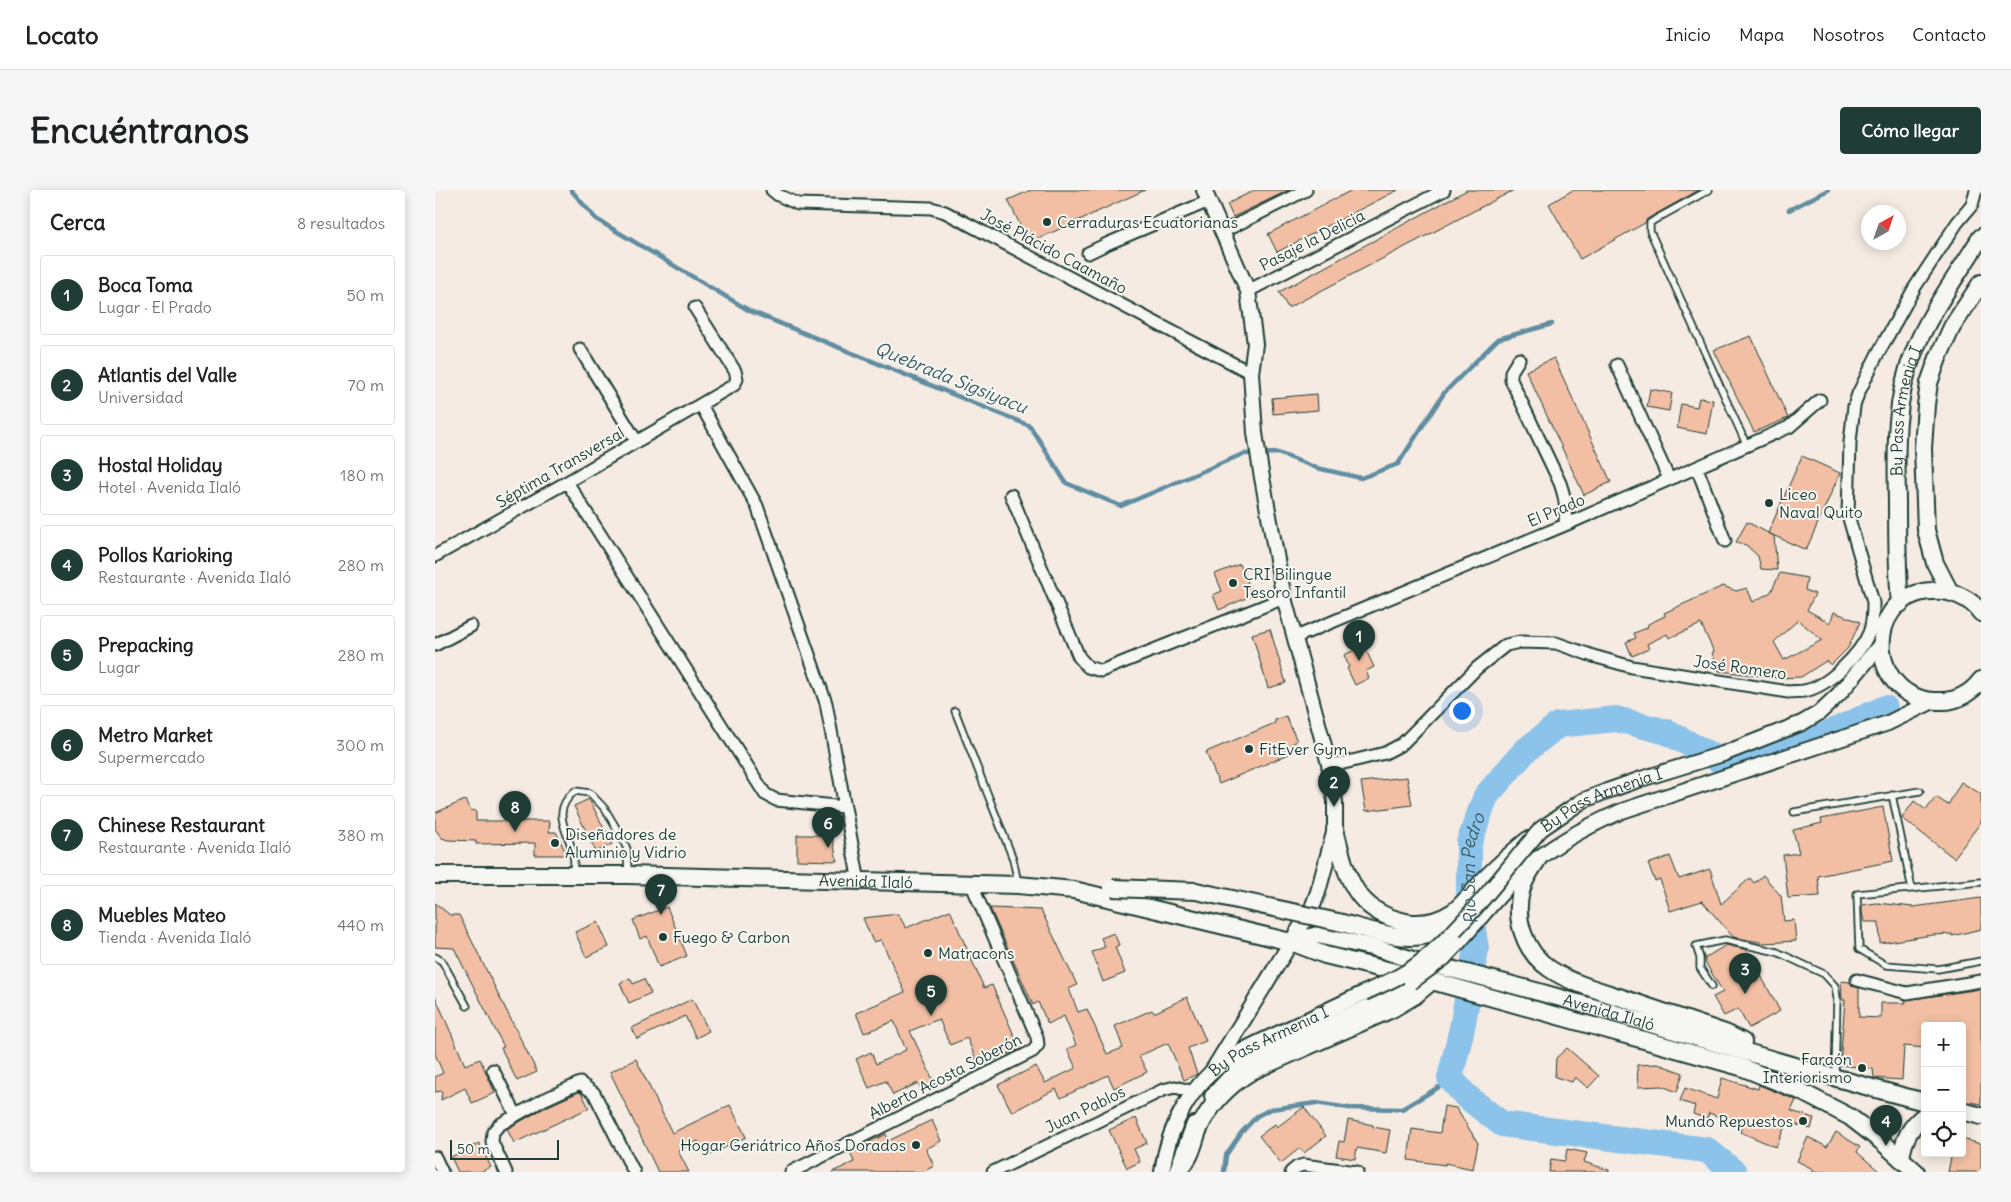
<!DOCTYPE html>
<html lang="es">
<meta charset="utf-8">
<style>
body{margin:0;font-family:Delius,sans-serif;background:#f6f6f6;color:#202124}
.controls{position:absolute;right:15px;bottom:15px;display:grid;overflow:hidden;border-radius:5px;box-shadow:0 2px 12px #0003}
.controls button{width:45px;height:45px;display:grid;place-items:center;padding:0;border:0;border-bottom:1px solid #e0e0e0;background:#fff;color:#202124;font:25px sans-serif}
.compass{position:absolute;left:1426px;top:15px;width:45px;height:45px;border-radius:50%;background:#fff;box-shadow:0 2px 12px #0003;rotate:40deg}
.scale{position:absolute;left:15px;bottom:12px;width:109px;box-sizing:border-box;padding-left:5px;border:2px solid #1f3d34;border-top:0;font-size:14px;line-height:18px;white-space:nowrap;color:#1f3d34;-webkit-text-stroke:4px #f6f6f2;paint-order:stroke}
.you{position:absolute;left:1026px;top:520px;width:18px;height:18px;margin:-12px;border:4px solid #fff;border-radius:50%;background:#1a73e8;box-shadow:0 0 0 8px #1a73e833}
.badge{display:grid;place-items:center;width:32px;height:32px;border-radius:50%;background:#1f3d34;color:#fff;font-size:16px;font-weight:700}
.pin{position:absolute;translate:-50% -41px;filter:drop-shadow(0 1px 2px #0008)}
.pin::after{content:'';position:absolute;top:26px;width:18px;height:15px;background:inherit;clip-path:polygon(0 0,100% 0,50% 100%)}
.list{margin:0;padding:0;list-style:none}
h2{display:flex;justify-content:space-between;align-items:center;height:65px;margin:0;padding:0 20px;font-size:21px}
h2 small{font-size:16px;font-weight:400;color:#757577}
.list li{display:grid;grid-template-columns:32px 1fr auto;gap:15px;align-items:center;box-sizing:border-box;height:80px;margin:0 10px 10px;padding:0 10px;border:1px solid #e0e0e0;border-radius:5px}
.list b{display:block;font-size:19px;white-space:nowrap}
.list p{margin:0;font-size:16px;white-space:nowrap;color:#757577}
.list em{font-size:16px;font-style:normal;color:#757577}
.icon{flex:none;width:28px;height:28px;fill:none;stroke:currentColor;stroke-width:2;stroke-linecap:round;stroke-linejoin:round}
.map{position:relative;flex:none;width:1546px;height:982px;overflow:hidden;border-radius:5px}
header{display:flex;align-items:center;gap:30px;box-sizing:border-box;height:70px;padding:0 25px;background:#fff;border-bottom:1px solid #e0e0e0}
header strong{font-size:24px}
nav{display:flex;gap:28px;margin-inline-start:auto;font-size:18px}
.intro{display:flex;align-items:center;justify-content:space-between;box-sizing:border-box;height:120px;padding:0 30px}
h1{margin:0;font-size:35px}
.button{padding:12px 22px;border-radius:5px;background:#1f3d34;color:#fff;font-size:18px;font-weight:700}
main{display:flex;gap:30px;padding:0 30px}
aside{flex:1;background:#fff;border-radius:5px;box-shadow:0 2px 12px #0003}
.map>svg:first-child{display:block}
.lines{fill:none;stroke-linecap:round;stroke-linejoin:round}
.stream{stroke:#608da1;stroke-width:4.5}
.river{stroke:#8cc3ea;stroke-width:26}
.building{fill:#f3bfa4;stroke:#1f3d34;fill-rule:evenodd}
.service-casing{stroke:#1f3d34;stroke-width:9}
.minor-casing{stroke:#1f3d34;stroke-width:15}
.tertiary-casing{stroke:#1f3d34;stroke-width:18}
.secondary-casing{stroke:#1f3d34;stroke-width:20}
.service{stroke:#f6f6f2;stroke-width:5.5}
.minor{stroke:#f6f6f2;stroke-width:11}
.tertiary{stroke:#f6f6f2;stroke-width:14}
.secondary{stroke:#f6f6f2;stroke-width:16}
.tertiary-bridge-casing{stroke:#1f3d34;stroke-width:18;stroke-linecap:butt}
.secondary-bridge-casing{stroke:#1f3d34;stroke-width:20;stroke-linecap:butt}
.tertiary-bridge{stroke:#f6f6f2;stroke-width:14}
.secondary-bridge{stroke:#f6f6f2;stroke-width:16}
.poi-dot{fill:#1f3d34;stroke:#f6f6f2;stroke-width:2}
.labels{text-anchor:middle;stroke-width:4;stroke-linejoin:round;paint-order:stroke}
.poi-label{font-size:16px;fill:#1f3d34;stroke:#f6f6f2;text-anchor:start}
.street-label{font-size:16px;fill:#1f3d34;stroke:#f6f6f2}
.water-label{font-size:18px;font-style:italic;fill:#3a5e62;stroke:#f6f6f2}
</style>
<header>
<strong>Locato</strong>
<nav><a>Inicio</a><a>Mapa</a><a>Nosotros</a><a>Contacto</a></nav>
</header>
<div class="intro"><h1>Encuéntranos</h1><a class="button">Cómo llegar</a></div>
<main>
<aside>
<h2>Cerca<small>8 resultados</small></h2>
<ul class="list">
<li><span class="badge">1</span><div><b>Boca Toma</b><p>Lugar · El Prado</p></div><em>50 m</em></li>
<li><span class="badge">2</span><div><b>Atlantis del Valle</b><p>Universidad</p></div><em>70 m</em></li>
<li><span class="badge">3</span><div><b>Hostal Holiday</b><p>Hotel · Avenida Ilaló</p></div><em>180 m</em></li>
<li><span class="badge">4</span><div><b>Pollos Karioking</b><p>Restaurante · Avenida Ilaló</p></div><em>280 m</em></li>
<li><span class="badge">5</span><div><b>Prepacking</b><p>Lugar</p></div><em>280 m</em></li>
<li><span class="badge">6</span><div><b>Metro Market</b><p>Supermercado</p></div><em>300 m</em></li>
<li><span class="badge">7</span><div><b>Chinese Restaurant</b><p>Restaurante · Avenida Ilaló</p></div><em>380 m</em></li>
<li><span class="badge">8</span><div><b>Muebles Mateo</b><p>Tienda · Avenida Ilaló</p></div><em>440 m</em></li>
</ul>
</aside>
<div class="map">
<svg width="1546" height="982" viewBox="0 0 1546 982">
<rect width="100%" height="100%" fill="#f5ebe2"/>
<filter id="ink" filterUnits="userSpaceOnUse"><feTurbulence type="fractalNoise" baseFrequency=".02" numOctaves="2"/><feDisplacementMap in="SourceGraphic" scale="10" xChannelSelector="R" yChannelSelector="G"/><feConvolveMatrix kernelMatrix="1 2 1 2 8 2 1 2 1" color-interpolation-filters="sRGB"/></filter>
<g filter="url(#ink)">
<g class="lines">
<path class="stream" d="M 136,0 L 161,29 L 315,121 L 595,236 L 631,293 L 686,316 L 808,264 L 843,263 L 882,278 L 926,288 L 963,274 L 1009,203 L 1063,149 L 1117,134
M 1354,20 L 1393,0
M 789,982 L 791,965 L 806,943 L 822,926 L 836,919 L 881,913 L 914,918 L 967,919 L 1004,897"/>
<path class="river" id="s1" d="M 1299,982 L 1272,960 L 1067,934 L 1031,906 L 1015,888 L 1027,838 L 1041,759 L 1034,714 L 1034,653 L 1051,606 L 1090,561 L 1123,535 L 1181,529 L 1232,542 L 1290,573 L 1358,559 L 1450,518"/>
</g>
<path class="building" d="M 596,0 L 710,0 L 594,53 L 573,10 Z
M 820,0 L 854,0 L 798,27 L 792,14 Z
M 917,0 L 963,0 L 842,62 L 833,44 Z
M 1032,0 L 1079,0 L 853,118 L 844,102 Z
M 1138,0 L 1264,0 L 1219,25 L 1212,29 L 1210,33 L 1145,69 L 1114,14 Z
M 1316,146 L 1353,228 L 1319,242 L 1279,160 Z
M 1119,168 L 1176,292 L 1149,305 L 1091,181 Z
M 1215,199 L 1237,203 L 1234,221 L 1212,217 Z
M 882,204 L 883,220 L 838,224 L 837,208 Z
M 1264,208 L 1278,210 L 1272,244 L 1242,238 L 1246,214 L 1262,217 Z
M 1367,266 L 1405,283 L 1371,360 L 1333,343 Z
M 1312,332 L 1339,346 L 1342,380 L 1326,379 L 1323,366 L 1311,355 L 1301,352 Z
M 805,374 L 818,405 L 784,420 L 778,405 L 787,401 L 780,384 Z
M 1345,383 L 1372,388 L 1370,400 L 1380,404 L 1372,420 L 1395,433 L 1399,422 L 1425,432 L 1413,458 L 1396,475 L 1391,471 L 1366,487 L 1344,488 L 1284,481 L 1277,463 L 1279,462 L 1266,434 L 1234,448 L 1232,444 L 1212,454 L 1214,459 L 1197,466 L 1191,452 L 1201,448 L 1199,443 L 1212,438 L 1213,434 L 1230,426 L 1229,423 L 1288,396 L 1301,401 L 1312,398 L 1318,412 L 1336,402 ZM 1363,430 L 1387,450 L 1349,470 L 1339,452 Z
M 835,439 L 851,493 L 833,498 L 817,444 Z
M 929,456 L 939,477 L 931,481 L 934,488 L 920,495 L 912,478 L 914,477 L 909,465 Z
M 851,526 L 862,551 L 851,557 L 854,564 L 784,594 L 771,562 L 840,533 L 840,530 Z
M 972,587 L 977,615 L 931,621 L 926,592 Z
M 1526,592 L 1546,604 L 1546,632 L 1519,668 L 1467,628 L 1479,611 L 1491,620 L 1501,607 L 1513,615 Z
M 154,609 L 177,654 L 161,662 L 139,616 Z
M 30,610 L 35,620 L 41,621 L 41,631 L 115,631 L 114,642 L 121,642 L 132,665 L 100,665 L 100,653 L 41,654 L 41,651 L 13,650 L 7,648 L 0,639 L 0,623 Z
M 1448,617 L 1458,671 L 1383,686 L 1385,706 L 1353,708 L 1348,665 L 1364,663 L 1358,640 L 1387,633 L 1386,629 Z
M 362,645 L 397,645 L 402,671 L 362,670 Z
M 1235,666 L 1244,689 L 1275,679 L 1286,714 L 1315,688 L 1319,693 L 1328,685 L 1346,706 L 1349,731 L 1359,730 L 1361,751 L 1330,753 L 1298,747 L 1267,711 L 1235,721 L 1225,689 L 1220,691 L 1213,674 Z
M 1546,708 L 1546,739 L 1517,746 L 1517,744 L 1497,745 L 1445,753 L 1444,732 L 1429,732 L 1427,722 L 1427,715 L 1442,713 L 1478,717 Z
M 0,713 L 15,725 L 24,725 L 102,882 L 82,891 L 66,858 L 69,857 L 19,758 L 0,757 Z
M 232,717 L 252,766 L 224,777 L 212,746 L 205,749 L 198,730 Z
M 555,718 L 606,720 L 642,795 L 634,799 L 643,822 L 652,819 L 672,864 L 688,858 L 680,836 L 717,820 L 719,823 L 752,807 L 771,851 L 753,858 L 762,884 L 749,890 L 733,853 L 704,866 L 712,882 L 679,898 L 673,885 L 626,908 L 621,899 L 577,922 L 563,895 L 601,876 L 610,893 L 641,878 L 632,859 L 641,855 L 629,826 L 613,834 L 603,812 L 598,815 Z
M 515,720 L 549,798 L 557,795 L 585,859 L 544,876 L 532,848 L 515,855 L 504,829 L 475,841 L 500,894 L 487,900 L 483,893 L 458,905 L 451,891 L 434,898 L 421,869 L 436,862 L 441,874 L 471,860 L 459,831 L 429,843 L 421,823 L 470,802 L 446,750 L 438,752 L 428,728 L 463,724 L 471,738 Z
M 163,732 L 174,757 L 151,767 L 140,742 Z
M 679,743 L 684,755 L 680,757 L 690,783 L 668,792 L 657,762 L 670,757 L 666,748 Z
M 1291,755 L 1312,760 L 1345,821 L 1314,838 L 1303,819 L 1289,826 L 1278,807 L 1288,802 L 1270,772 L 1270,768 Z
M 195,788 L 198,794 L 209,789 L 216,803 L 194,813 L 185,793 Z
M 1406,791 L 1415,792 L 1417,796 L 1424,798 L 1424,827 L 1446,828 L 1446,813 L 1471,813 L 1470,810 L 1546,799 L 1546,914 L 1527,911 L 1527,836 L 1490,836 L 1490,858 L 1469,856 L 1467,890 L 1439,888 L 1438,879 L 1405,875 L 1410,810 L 1407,810 Z
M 0,806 L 30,875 L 45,869 L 60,903 L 37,913 L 30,898 L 6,910 L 7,901 L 0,902 L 0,887 L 8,883 L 0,864 Z
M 257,809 L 274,841 L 261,848 L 250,826 L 202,849 L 197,838 Z
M 1132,858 L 1164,886 L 1153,898 L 1140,887 L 1137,892 L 1120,887 L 1121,868 Z
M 201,869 L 237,943 L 295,915 L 311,947 L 271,967 L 263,951 L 243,961 L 254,982 L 223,982 L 175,882 Z
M 1223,874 L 1248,883 L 1242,902 L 1227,896 L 1203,897 L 1202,875 Z
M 1287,888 L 1323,899 L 1324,895 L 1361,910 L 1356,921 L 1379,928 L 1376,939 L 1352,932 L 1341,957 L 1305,942 L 1307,936 L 1274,923 L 1272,929 L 1258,924 L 1260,916 L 1245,911 L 1250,898 L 1282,909 Z
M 144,902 L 147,904 L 154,918 L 79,953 L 72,939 L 111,917 Z
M 1009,916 L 1021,918 L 1043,953 L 1038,979 L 1010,973 L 1010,975 L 973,970 L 977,939 L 1005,943 Z
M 869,917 L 891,946 L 869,963 L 865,958 L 846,973 L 824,946 L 840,934 L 842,937 Z
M 701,928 L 712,953 L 699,959 L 705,972 L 692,978 L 674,940 Z
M 497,930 L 506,951 L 491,959 L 499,976 L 487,982 L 397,982 L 419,972 L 415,961 L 451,944 L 453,951 Z
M 913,930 L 938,935 L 938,937 L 955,940 L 951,963 L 922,958 L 920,969 L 901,966 L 904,951 L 909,952 Z
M 1401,942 L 1425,957 L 1422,962 L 1445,982 L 1376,982 L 1378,979 L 1362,971 L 1373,947 L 1392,957 Z
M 1527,949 L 1546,954 L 1546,982 L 1513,982 L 1517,963 L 1527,963 Z
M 44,953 L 56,977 L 45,982 L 23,982 L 16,967 Z
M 1132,959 L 1152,963 L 1149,972 L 1174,980 L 1174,982 L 1114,982 L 1116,969 L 1130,971 Z"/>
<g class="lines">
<defs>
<path id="service" d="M 1274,0 L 1221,29 L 1215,33 L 1215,41 L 1312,256
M 520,521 L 578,669 L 583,693
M 1457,605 L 1477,699
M 1359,622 L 1485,601
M 137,683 C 148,652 107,628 140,601 L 155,603 L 170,619 L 186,646 L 192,659 L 193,683
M 1546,692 L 1422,704 L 1424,759 L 1451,775 L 1503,779 L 1546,771
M 0,767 L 7,771 L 32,816
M 1277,796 L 1265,778 L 1265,768 L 1261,756 L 1290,750 L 1342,762 L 1389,784 L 1400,796 L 1402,808 L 1400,886"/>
<path id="minor" d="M 337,0 L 343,5 L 363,14 L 496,18 L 510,22 L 816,183
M 787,42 L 871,0
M 653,63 L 674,53 L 774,11
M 813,101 L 1009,0
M 145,159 L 202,252
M 1084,169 L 1076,182 L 1076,190 L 1125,293 C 1131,310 1131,317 1130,335
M 1182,175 L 1234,289
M 1262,278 L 1290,351
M 132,292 L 330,604 L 341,610 L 410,617 L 391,513 L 322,316 L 266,215
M 576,305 L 644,467 L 653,477 L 666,481 L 849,408
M 0,366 L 132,292 L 299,195 L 302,189 L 300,181 L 260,118
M 861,447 L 1130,335 L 1354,237 L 1385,210
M 0,455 L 36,436
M 894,574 L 909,573 L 950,563 L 967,554 L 1042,478 L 1071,455 L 1085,452 L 1121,453 L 1158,466 L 1197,477 L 1353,502 C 1358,501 1364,502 1369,501 C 1393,497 1425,464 1434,443 C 1438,433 1438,423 1438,412 L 1413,325 L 1415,252 L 1419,216 L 1423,204 L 1441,167 L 1480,97 L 1522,33 L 1537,15 L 1541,0
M 410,617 L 424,692
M 1422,790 L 1472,803 L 1546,791
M 58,880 L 81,925
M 0,967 L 7,982
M 71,982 L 57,952 L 58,942 L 64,935 L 108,910 L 145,893 L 159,903 L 199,982
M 356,982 L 598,861 L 603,855 L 602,847 L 536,693
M 558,982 L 728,900 L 740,897 L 759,902
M 856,982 L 862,977 L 868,975 L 922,982"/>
<g id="tertiary">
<path d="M 769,0 L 813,101 L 820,154 L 816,183 L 820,243 L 826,282 L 849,408 L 894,574 L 900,612 L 900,639 L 883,702 L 877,718 L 776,883"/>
<path id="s2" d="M 1106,639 L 1147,611 L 1172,601 L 1206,589 L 1288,564 L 1367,533 L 1384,523 L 1404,504 L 1446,454"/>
<path d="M 1023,753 C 1044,730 1063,705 1085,684 C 1114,656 1150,637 1187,621 L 1453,533 L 1496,512"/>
<path d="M 777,906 L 802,879 L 817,869 L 937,815 L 976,792"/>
<path d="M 742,980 L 759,934"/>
<path id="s3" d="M 727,982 C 733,937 756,893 795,868 C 814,856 834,848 853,839 C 878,827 904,815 929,803"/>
</g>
<g id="secondary">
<path d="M 1515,402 L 1500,373 L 1491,340 L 1488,258 L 1491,215 L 1494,193 L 1503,168 L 1517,137 L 1546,93"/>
<path id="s4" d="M 1465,414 C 1462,379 1462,346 1462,311 C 1461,260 1459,210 1479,162 C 1495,121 1523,85 1546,47"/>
<path d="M 1546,423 C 1536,408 1515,399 1496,401 C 1425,406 1432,515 1508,511 C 1523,511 1537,502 1546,490"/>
<path d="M 900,639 C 911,685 919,722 971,732 C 988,735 1004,731 1018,722 C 1030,713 1040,699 1050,689 C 1064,675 1078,662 1093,650"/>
<path d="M 1103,669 C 1097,678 1090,688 1087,698 C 1078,727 1089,762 1115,779 C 1137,794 1167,801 1193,810 C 1225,821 1258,832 1290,843 L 1308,852"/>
<path id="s5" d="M 0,685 L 193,685 L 583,695 L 639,700 L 856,752 L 890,765 L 997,791 L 1306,877 L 1363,900 L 1415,927 L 1446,951 L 1481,982"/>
<path d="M 903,732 C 932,739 967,753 996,744 C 1005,741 1014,737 1022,734"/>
<path id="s6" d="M 856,752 L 883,745 L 945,759 L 978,770 C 1151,810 1319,868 1490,912"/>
<path d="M 1527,921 L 1546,926"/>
<path d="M 1466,969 C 1468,950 1475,936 1490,925"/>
<path d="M 743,982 C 747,977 751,972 754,966 C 758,958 760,949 763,941 C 774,915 794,895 817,881 L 957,819 L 979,806 L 997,791"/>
</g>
</defs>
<use href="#service" class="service-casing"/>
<use href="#minor" class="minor-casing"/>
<use href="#tertiary" class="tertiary-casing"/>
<use href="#secondary" class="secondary-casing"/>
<use href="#service" class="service"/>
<use href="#minor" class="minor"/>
<use href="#tertiary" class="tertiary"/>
<use href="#secondary" class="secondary"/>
<defs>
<path id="tertiary-bridge" d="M 976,792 L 1009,768 L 1023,753
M 929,803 C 948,794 967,787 983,774 C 1027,740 1069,682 1106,639"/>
<path id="secondary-bridge" d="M 677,698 L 761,701 L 903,732"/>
</defs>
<use href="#tertiary-bridge" class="tertiary-bridge-casing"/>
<use href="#secondary-bridge" class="secondary-bridge-casing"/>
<use href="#tertiary-bridge" class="tertiary-bridge"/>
<use href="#secondary-bridge" class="secondary-bridge"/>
</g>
</g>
<g class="poi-dot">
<circle cx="612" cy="32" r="5"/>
<circle cx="1334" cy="313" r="5"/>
<circle cx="798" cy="393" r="5"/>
<circle cx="814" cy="559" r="5"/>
<circle cx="120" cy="653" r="5"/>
<circle cx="228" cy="747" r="5"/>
<circle cx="493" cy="763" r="5"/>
<circle cx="1427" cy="878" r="5"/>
<circle cx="1368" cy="931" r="5"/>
<circle cx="481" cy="955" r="5"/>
</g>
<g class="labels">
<g class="poi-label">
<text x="622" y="38">Cerraduras Ecuatorianas</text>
<text x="1344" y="310">Liceo<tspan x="1344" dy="18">Naval Quito</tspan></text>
<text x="808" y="390">CRI Bilingue<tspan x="808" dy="18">Tesoro Infantil</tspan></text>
<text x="824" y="565">FitEver Gym</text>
<text x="130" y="650">Diseñadores de<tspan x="130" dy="18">Aluminio y Vidrio</tspan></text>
<text x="238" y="753">Fuego &amp; Carbon</text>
<text x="503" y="769">Matracons</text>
<text x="1417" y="875" text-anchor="end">Faraón<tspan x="1417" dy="18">Interiorismo</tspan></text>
<text x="1358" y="937" text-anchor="end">Mundo Repuestos</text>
<text x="471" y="961" text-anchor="end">Hogar Geriátrico Años Dorados</text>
</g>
<g class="street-label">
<text transform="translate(877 50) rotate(-27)" y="6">Pasaje la Delicia</text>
<text transform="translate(619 61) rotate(28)" y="6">José Plácido Caamaño</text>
<text dy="6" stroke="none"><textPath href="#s4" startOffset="194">By Pass Armenia I</textPath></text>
<text transform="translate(125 277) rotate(-30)" y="6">Séptima Transversal</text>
<text transform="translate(1121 320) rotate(-23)" y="6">El Prado</text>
<text transform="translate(1305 477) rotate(8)" y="6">José Romero</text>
<text dy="6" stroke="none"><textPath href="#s2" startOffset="68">By Pass Armenia I</textPath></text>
<text dy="6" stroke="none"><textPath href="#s5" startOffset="431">Avenida Ilaló</textPath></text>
<text dy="6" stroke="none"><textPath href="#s6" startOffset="329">Avenida Ilaló</textPath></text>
<text dy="6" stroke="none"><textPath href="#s3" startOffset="179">By Pass Armenia I</textPath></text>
<text transform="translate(510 886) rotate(-27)" y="6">Alberto Acosta Soberón</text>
<text transform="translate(650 919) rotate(-26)" y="6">Juan Pablos</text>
</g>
<g class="water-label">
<text transform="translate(516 188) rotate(22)" y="6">Quebrada Sigsiyacu</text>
<text dy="6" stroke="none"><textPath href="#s1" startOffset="524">Río San Pedro</textPath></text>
</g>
</g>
</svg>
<div class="controls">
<button>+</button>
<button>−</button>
<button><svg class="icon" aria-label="locate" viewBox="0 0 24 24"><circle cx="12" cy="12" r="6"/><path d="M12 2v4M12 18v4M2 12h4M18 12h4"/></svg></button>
</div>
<svg class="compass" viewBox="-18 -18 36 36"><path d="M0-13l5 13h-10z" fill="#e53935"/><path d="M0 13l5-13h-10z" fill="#757577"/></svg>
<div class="scale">50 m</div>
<div class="you"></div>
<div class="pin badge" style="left:924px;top:471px">1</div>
<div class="pin badge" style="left:899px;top:617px">2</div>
<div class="pin badge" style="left:1310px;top:804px">3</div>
<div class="pin badge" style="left:1451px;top:956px">4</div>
<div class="pin badge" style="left:496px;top:826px">5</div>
<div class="pin badge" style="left:393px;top:658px">6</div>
<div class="pin badge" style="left:226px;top:725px">7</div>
<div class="pin badge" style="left:80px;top:642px">8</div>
</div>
</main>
